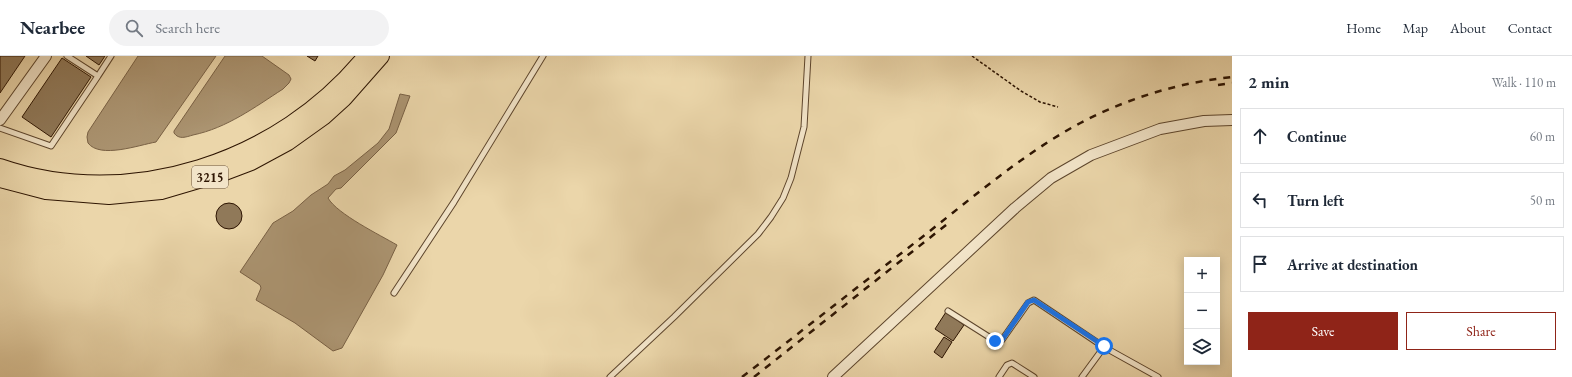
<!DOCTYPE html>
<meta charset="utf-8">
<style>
body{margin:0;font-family:"EB Garamond",serif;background:#f2f2f3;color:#1f2937}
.controls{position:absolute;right:12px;bottom:12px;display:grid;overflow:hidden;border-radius:0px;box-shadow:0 2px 10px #0003}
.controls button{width:36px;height:36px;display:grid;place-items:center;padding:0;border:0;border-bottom:1px solid #e0e1e3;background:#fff;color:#1f2937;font:20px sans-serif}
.stop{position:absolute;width:12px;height:12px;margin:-9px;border:3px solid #1a73e8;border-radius:50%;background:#fff}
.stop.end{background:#1a73e8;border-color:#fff;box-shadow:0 1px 4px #0008}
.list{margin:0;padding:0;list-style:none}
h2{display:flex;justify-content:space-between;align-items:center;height:52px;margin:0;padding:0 16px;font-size:17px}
h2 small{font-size:13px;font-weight:400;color:#747a83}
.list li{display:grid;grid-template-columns:26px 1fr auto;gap:12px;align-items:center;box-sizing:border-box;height:56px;margin:0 8px 8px;padding:0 8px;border:1px solid #e0e1e3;border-radius:0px}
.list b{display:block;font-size:15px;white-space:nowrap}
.list em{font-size:13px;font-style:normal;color:#747a83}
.actions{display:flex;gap:8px;padding:12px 16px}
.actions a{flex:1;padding:9px 0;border:1px solid #8f2418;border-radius:0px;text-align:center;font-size:14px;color:#8f2418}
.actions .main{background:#8f2418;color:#fff}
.icon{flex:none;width:22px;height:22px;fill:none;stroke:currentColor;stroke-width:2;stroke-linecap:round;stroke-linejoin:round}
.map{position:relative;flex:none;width:1232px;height:321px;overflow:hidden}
header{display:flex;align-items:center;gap:24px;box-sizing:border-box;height:56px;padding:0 20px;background:#fff;border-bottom:1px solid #e0e1e3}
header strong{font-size:19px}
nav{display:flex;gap:22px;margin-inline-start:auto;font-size:14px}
.search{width:280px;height:36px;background:#f2f2f3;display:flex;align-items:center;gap:10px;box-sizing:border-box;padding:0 14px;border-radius:22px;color:#747a83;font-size:15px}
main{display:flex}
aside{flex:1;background:#fff}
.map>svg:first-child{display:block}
.water{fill:#ab9471;stroke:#796145}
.building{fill:#907959;stroke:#2e1502}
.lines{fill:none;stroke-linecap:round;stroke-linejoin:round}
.lane-casing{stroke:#5d452c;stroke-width:7}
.street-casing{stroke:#5d452c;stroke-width:12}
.primary-casing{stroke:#2e1502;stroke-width:18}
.path{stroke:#2e1502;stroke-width:1.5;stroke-dasharray:3 2;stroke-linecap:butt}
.lane{stroke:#f2e4c8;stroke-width:5}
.street{stroke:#f2e4c8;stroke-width:10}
.primary{stroke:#ebd6aa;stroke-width:16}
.rail{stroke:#2e1502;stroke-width:2.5;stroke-dasharray:7 7;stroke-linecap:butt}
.route{stroke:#1a73e8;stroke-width:5}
.labels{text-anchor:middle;stroke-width:3.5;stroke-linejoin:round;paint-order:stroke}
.shield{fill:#f2e4c8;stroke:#69533d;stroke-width:1}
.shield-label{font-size:13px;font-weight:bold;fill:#2e1502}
</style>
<header>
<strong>Nearbee</strong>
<div class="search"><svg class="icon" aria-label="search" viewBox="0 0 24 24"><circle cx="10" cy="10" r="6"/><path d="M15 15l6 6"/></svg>Search here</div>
<nav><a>Home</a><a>Map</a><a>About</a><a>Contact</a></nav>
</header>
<main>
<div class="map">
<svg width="1232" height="321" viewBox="0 0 1232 321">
<rect width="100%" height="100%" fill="#ebd6aa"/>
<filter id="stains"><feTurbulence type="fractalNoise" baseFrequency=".005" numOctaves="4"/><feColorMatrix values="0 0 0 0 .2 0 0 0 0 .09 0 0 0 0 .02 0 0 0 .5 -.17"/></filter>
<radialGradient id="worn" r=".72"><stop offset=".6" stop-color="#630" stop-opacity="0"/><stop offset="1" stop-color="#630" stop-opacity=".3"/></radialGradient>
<path class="water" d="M 138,0 L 216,0 L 156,86 C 139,89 100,103 88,87 L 87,81 L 88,76 Z
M 225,0 L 262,0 L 289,19 L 291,23 L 289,27 L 283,33 C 255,51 227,72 193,79 C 186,81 179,84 174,77 L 174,75 Z
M 400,38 L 410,40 L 396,77 L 341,132 L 336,133 L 328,142 C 337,158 380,179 397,189 L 383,219 L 342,292 L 333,295 L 295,267 L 256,244 L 261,232 L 260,229 L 240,216 L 273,167 L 293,155 L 311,139 L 328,128 L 334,120 L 345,114 L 378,87 L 389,73 Z"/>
<path class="building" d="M 0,0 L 25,0 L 0,37 Z
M 86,0 L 105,0 L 99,9 Z
M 307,0 L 318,0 L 315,5 Z
M 62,2 L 91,21 L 51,81 L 22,61 Z
M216 160a13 13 0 1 1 26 0a13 13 0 1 1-26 0Z
M 946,256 L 964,269 L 953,285 L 935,273 Z
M 944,281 L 952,286 L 942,302 L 934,296 Z"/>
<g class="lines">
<defs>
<path id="lane" d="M 67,0 L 98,20 L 111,0
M 0,72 L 51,90 L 98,20
M 394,237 L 454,146 L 543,0
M 948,255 L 997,286 L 1002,284 L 1028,247 L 1034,244 L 1104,291 L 1158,321
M 610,321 L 674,261 L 758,178 L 771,161 L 783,142 L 791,122 L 804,71 L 808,0
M 999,321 L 1007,309 L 1012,307 L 1034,321
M 1082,321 L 1104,291"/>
<path id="street" d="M 0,64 L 46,0
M 833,321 L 1015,152 L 1051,122 L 1091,99 L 1160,73 L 1204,65 L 1232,64"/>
<path id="primary" d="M 0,111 C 130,156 280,106 366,0
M 0,123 L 46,135 L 109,140 L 161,135 L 222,117 L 251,106 L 288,86 L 323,61 L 344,42 L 381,0"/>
</defs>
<use href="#lane" class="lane-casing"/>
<use href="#street" class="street-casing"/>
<use href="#primary" class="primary-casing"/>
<path class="path" d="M 972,0 L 1021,35 L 1040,46 L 1058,51"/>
<use href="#lane" class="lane"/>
<use href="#street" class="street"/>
<use href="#primary" class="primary"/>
<path class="rail" d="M 1218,29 L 1232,27
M 742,321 C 802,275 861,228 921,182 C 967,146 1011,108 1061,78 C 1112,47 1173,27 1232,21
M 754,321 L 951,165"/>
</g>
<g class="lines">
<path class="route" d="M 995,285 L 1000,285 L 1002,284 L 1028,246 L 1034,244 L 1104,290"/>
</g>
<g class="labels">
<rect class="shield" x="192" y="110" width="36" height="22" rx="3"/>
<g class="shield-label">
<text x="210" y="126">3215</text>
</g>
</g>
<rect width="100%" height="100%" filter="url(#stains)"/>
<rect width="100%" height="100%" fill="url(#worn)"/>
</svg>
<div class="controls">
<button>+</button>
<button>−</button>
<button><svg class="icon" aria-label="layers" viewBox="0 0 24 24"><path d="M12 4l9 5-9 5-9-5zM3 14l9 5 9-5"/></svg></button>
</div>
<div class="stop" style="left:1104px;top:290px"></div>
<div class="stop end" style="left:995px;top:285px"></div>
</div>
<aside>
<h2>2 min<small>Walk · 110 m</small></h2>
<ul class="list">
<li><svg class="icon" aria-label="ahead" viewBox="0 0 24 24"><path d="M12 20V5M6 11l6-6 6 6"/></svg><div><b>Continue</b></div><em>60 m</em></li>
<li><svg class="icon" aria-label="left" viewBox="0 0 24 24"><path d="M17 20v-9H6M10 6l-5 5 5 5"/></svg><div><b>Turn left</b></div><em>50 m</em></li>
<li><svg class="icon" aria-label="arrive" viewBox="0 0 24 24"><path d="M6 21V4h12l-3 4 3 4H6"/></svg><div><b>Arrive at destination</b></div></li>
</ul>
<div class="actions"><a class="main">Save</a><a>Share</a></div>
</aside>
</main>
